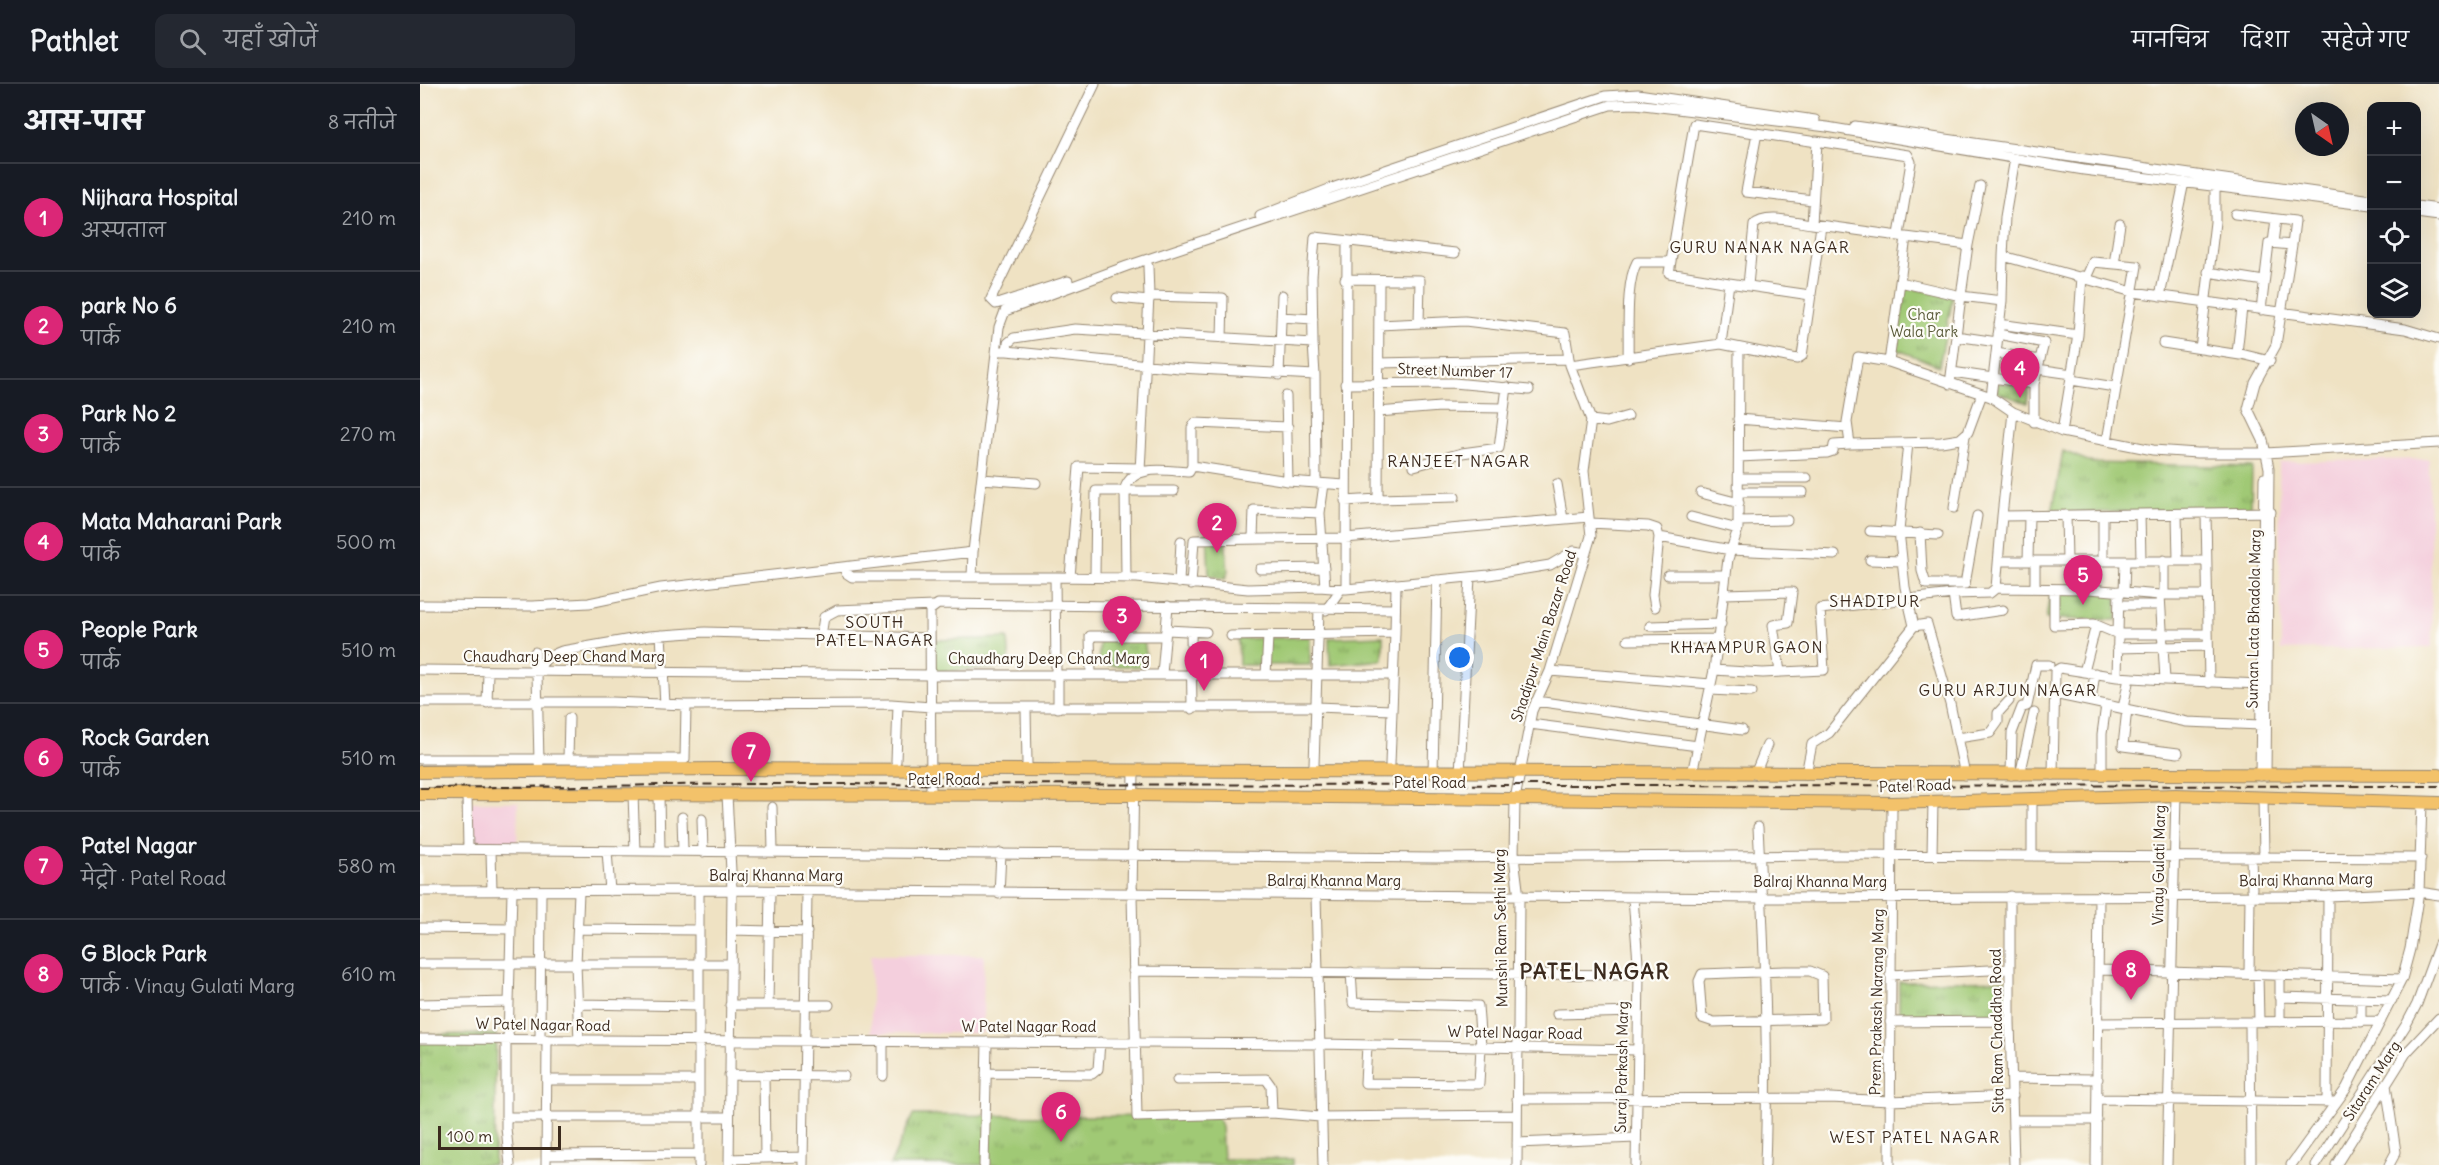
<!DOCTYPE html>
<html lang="hi">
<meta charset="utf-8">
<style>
body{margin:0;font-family:Delius,"Playpen Sans Deva",sans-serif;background:#242831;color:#f1f3f6}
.controls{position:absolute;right:18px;top:18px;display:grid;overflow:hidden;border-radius:12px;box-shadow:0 6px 24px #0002}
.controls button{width:54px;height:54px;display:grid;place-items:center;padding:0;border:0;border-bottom:2px solid #363941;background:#171b24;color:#f1f3f6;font:30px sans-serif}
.compass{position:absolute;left:1875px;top:18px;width:54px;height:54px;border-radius:50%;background:#171b24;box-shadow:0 6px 24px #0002;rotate:146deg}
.scale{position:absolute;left:18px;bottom:15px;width:123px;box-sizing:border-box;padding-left:6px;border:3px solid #3b2a1e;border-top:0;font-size:16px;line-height:21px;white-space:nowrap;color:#3b2a1e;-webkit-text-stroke:4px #fdfcf7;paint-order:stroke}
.you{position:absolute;left:1040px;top:574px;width:21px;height:21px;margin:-15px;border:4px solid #fff;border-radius:50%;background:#1a73e8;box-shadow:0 0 0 9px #1a73e833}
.badge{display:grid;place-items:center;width:39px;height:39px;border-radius:50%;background:#db2777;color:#fff;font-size:20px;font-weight:700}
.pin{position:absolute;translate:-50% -50px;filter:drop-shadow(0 2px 3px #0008)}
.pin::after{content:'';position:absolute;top:32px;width:21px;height:18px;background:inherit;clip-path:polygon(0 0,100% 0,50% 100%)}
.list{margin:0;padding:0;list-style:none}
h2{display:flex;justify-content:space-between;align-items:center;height:78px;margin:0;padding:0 24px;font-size:26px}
h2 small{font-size:20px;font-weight:400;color:#9ea1a6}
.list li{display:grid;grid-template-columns:39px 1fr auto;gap:18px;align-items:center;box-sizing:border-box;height:108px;padding:0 24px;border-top:2px solid #363941}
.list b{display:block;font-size:22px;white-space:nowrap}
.list p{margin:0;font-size:20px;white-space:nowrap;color:#9ea1a6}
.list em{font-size:20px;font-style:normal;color:#9ea1a6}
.icon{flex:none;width:33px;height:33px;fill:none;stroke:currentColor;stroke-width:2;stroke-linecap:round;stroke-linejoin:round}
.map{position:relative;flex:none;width:2019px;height:1081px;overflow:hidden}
header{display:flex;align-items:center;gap:36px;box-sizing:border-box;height:84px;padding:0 30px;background:#171b24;border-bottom:2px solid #363941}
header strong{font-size:28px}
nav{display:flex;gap:33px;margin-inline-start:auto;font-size:21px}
.search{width:420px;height:54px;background:#242831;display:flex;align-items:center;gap:15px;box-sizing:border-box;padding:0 21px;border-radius:12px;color:#9ea1a6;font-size:22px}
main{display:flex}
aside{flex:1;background:#171b24}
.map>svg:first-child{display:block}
.built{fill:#f4cfdd}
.park{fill:url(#park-tufts);stroke:#6e7a4a;stroke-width:1.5}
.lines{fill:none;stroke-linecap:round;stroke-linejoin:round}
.stream{stroke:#5bc5d6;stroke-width:2}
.minor-casing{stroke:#958670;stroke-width:11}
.major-casing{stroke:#958670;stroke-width:14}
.minor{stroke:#fff;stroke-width:9}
.major{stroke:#f3c26a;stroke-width:12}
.rail{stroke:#3b2a1e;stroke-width:2;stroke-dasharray:9 4.5;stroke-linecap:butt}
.labels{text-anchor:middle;stroke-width:4.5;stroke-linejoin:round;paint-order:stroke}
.park-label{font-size:15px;fill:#595a38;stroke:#fdfcf7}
.street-label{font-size:15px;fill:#3b2a1e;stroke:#fdfcf7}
.neighbourhood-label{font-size:16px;letter-spacing:1.5px;fill:#3b2a1e;stroke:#fdfcf7}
.district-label{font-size:21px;font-weight:bold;letter-spacing:1.5px;fill:#3b2a1e;stroke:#fdfcf7}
</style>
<header>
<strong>Pathlet</strong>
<div class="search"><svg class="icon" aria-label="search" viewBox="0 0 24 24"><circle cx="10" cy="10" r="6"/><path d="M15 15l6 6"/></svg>यहाँ खोजें</div>
<nav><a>मानचित्र</a><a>दिशा</a><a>सहेजे गए</a></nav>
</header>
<main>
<aside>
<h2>आस-पास<small>8 नतीजे</small></h2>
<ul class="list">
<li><span class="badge">1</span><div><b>Nijhara Hospital</b><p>अस्पताल</p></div><em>210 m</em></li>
<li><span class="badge">2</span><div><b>park No 6</b><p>पार्क</p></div><em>210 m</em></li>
<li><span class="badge">3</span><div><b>Park No 2</b><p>पार्क</p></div><em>270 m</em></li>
<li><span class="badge">4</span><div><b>Mata Maharani Park</b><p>पार्क</p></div><em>500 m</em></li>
<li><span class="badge">5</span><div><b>People Park</b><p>पार्क</p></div><em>510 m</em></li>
<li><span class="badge">6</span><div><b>Rock Garden</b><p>पार्क</p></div><em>510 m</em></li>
<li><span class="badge">7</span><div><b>Patel Nagar</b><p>मेट्रो · Patel Road</p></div><em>580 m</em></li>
<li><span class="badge">8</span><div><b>G Block Park</b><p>पार्क · Vinay Gulati Marg</p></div><em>610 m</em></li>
</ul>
</aside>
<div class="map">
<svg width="2019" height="1081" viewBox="0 0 2019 1081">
<defs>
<pattern id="park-tufts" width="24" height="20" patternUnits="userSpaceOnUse" patternTransform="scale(1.5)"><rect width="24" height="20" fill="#a0c975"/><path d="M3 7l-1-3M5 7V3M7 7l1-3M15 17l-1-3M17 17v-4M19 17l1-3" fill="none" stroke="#84a35f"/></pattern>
</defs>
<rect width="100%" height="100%" fill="#fdfcf7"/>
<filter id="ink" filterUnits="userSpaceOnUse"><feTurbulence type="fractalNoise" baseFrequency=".0167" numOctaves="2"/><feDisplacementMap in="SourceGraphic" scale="12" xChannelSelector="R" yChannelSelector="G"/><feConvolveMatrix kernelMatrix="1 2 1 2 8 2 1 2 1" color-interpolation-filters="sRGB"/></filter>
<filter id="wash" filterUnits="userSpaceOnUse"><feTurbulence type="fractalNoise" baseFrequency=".008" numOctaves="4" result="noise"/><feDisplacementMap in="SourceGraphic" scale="24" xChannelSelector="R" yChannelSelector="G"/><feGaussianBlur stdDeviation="1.35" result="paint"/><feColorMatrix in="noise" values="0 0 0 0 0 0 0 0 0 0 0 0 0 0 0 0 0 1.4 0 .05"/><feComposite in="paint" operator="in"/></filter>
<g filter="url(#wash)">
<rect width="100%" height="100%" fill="#efe2c3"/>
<path class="built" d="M 2009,375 L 2012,563 L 1861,566 L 1859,378 Z
M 51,718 L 98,718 L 97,765 L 51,765 Z
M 451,871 L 564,871 L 563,949 L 451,949 Z"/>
<path class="park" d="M 1486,203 L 1533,213 L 1519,282 L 1476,265 Z
M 1578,299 L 1610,302 L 1607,319 L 1577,308 Z
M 1643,367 L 1673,379 L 1832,383 L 1831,426 L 1632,429 Z
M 787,449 L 805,451 L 808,488 L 805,495 L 789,491 Z
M 1697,506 L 1697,536 L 1626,535 L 1630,508 Z
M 963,552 L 963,576 L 910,581 L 909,554 Z
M 680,553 L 724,555 L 726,570 L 721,583 L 678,581 Z
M 890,553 L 890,581 L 819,581 L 818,555 Z
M 588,554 L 590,583 L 514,588 L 515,556 Z
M 1589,896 L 1589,930 L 1479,933 L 1479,898 Z
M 76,950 L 74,1081 L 0,1081 L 0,951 Z
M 493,1031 L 797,1033 L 801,1042 L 803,1075 L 873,1075 L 873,1081 L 470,1081 Z"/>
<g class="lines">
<path class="stream" d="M 1191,17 L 1210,16"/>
</g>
</g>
<g filter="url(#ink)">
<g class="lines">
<defs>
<path id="minor" d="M 1435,42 L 1952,116
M 1337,49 L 1326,108 L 1393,116
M 1396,57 L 1488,71 L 1491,78 L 1479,151
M 1996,122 L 2019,125
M 1996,129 L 2019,132
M 1815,130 L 1875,137 L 1872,161
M 840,132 L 909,105 L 1185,12 L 1218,10 L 1395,36
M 1853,159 L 1856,135
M 1548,161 L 1560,102
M 1583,172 L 1585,133 L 1595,74
M 1694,180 L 1700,140
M 728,182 L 729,212
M 1788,188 L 1844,197
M 1666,194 L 1673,178 L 1717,182 L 1687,357
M 925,195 L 1000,196 L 999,239
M 648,197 L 580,219 L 576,220 L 571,215 L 675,0
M 1309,199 L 1390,211
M 1328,201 L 1334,141 C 1345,129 1376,138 1392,140
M 1740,212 L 1764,98
M 697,214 L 729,217
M 1822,224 L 1817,269 L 1850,277
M 1841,226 L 1849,159 L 1872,161 L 1856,261 L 1835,299 L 1828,325 L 1843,356 L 1849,384 L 1846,692
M 861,233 L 893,235
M 1579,240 L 1658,251
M 959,241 L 1045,237 L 1145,249 L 1150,281 L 1171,336 L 1164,387 L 1171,452 L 1130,587 L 1112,627 L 1100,689 L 1095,715 L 1094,773 L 1099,813 L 1097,1081
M 1578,250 L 1624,259 L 1614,300 L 1614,338
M 1536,252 L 1577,258
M 893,259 L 892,193 L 895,153 L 1035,169
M 1743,259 L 1820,271
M 1301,260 L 1377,275 L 1382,272 L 1401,142
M 1780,265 L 1795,138 L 1795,102
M 582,267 L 587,267 L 588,259 L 594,254 L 655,245 L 893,259 L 895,291
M 587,267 L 759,284 L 895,291 L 896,399
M 1576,269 L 1620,276
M 1208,274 C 1209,248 1205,200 1217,178 L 1250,178
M 1469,278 L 1480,198
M 959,279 L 1149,275
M 1150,281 L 1301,260 L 1309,199 L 1249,189 L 1274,40 L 1397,58 L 1392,140 L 1486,153 L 1480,198 L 1541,212 L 1548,161 L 1486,153
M 1617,285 L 1652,290
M 1532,288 L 1614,300
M 859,291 L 862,211
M 1651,296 L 1695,303
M 925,300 L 1034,299 L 1109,306
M 1530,300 L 1541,212 L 1582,217 L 1583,172 L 1713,208 L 1985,245 L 2019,255
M 1562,310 L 1548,348 L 1540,355 L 1521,358 L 1430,360 L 1427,338 L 1438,273 L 1469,278 L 1571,313 L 1593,328 L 1642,348 L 1733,366 L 1777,369 L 1846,369 L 2019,359
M 866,312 L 868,397
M 1571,313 L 1582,217
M 958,328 L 1020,323 L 1084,324
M 1593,328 L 1582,432 L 1851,428
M 1318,335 L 1427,344
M 1171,336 L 1187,338 L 1208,332
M 1642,348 L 1658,251 L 1662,192
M 1488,359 L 1479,447 L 1485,503 L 1494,542 L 1507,540 L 1530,620 L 1545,691
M 1319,373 L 1407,369 L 1413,367 L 1414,361 L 1430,360
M 772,382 L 772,344 L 775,339 L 868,343
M 994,382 L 1042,369 L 1079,364 L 1087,303
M 720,387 L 729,212 L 803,214 L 802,254
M 1319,394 L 1387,394
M 562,395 L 616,399
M 904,400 L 900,429 L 905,503
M 1137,400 L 1143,435
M 1319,408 L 1383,408
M 1281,409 L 1319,419
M 958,415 L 1035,413
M 925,417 L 958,415 L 959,196
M 1534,424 L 1545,352
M 1786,429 L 1789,599
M 1720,430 L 1721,476
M 1757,430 L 1758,476
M 1646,431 L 1647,477
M 1683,431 L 1683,477
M 1271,433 L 1318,445
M 1319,437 L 1367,436
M 1170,439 L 1228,442 L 1237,445 L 1239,453 L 1233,511 L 1235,523
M 1450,447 L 1518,451
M 1500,449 L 1502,487 L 1506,500 L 1545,500 L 1557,432
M 1239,453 L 1311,466 L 1415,471
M 833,454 L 834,426 L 900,429
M 1450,476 L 1482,477
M 1579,477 L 1786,477
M 1608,477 L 1609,432
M 424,483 L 426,489 L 432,493 L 635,493 L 636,590
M 840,485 L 904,484
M 1248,491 L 1306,491
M 552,492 L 553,468
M 635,493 L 717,494 L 828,505 L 899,503 L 926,505 L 927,157
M 650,493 L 659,383 L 720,384
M 675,493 L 676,407 L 754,407
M 706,494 L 705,404 C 714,379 748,387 769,388 L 772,382 L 868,397 L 925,401
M 759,499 L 761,457
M 771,501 L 774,456 L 925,454 L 1169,433
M 1576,504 L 1669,505 L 1740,511 L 1786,511
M 1615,504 L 1615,477
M 926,505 L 1069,491 L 1130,481 L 1154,467 L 1166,469
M 1634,505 L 1634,541 L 1674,540 L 1698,550 L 1786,550
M 1657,505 L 1658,477
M 1704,508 L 1705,477
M 1304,510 L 1372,508 L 1368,539 L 1353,541 L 1360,588
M 1533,510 L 1536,533 L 1583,526
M 1744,511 L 1744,476
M 0,521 L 112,522 L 169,519 L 241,504 L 553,468 L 579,243 L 585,227 L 707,182 L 1190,21 L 1215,20 L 1407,43 L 1664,86 L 1952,122
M 1699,521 L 1740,521
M 906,526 L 921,505
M 1230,542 L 1301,540
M 747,546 L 786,548
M 771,548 L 772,625
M 975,549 L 976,500
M 241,551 L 245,620
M 401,552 L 404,533 L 417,526 L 513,522
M 811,552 L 975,549 L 970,680
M 1208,556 L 1299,555
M 1697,564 L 1787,562
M 0,586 L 510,591 L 973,591
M 1294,586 L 1343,589 L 1404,586 L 1400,525 L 1533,510 L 1570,509 L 1576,504 L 1582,432
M 1130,587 L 1291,600
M 1664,588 L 1676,541
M 115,589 L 115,568
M 671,590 L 670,552 L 744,552
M 742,590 L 748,522
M 846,591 L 848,552
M 1697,593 L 1699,507
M 1745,596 L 1841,600
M 1290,606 L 1332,608
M 1634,610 L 1767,638 L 1841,641
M 1116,617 L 1322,646
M 1671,617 L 1675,589
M 0,618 L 192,618 L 266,621
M 67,619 L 68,588
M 606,624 L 607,680
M 638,624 L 638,590
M 1703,624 L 1709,594
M 1707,625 L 1703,662 L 1758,669
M 1110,640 L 1278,662
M 1538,654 L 1570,649 L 1578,638 L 1578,629 L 1589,617
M 0,675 L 265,675 L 266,621 L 471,620 L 511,623 L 897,623 L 971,626
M 148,675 L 149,634
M 476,677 L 478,621
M 119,679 L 117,589 C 122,576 129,572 142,567 L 229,552 L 285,548 L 510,554
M 894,681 L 899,525
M 714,688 L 712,811 L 717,1033 L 852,1029 L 900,1033 L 1097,1031
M 1013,689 L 1017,496
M 1040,689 L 1050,493
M 1272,690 L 1294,586 L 1308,475 L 1318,445 L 1319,264
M 1335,690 L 1347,661
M 1386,690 L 1392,660 L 1409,649 L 1494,542
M 1591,691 L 1592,649 L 1602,623 L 1607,622 L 1616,581 L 1629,581
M 1600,691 L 1614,629
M 1633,691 L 1635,587 L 1640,584 L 1697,593 L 1745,596 L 1740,511
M 1682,691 L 1682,650 L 1686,621
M 1840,692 L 1844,394
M 47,710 L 48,766
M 213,710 L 215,767
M 239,710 L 240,767
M 307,711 L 312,806 L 309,1081
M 511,711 L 510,526 L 518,520 L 975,525
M 1843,713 L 1844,773
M 1612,715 L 1612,771
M 352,723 L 353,768
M 262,733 L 263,767
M 282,735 L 283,768
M 1338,743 C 1344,855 1349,968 1345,1081
M 0,765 L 1016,774 L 1419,771 L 2001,774
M 71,766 L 72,807
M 187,767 L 190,807
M 1512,771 L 1513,717
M 1831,773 L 1832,805
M 0,807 L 312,806 L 1342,814 L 1908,812 L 1999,808 L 2002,719
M 279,807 L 279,1081
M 579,810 L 581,769
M 896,812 L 903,1081
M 1590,812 L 1590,937 L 1594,1081
M 1213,814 L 1219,891 L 1216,1081
M 0,844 L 91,845
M 158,845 L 279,846
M 312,846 L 387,848
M 0,880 L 311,880
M 1679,886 L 1982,895
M 713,887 L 1219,891
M 1365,887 L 1390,887 L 1402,892 L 1403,935 L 1294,938 L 1282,934 L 1279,897 L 1282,890 Z
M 931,888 L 933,919 L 1058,922 L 1061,963 L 1059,1000 L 945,999 L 947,961
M 1829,889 L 1830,812
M 1838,890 L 1839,938
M 1860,890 L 1860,938
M 1470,891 L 1590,885
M 1859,913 L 1972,916
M 0,920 L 89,918
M 158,920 L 279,922
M 310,921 L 409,921
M 348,921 L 350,807
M 1137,930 L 1218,928
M 1470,938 L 1590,937
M 1830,938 L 1831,1081
M 1941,938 L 1941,915
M 1678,939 L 1961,937
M 0,955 L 901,960 L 1217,966
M 86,956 L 86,1044 L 90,1081
M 88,956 L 92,808
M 120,956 L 121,808
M 159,957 L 156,880 L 159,808
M 566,989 L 672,990 L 678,985 L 680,958
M 309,991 L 424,992
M 344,991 L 345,1074
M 463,992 L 463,958
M 1593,994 L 1678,995
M 127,996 L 278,996
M 757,996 L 846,995 L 851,1002 L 852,1029
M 1966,1001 L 1976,1068 L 1969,1081
M 1097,1015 L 1410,1014 L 1470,1017 L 1593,1012
M 1677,1015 L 1915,1018
M 1907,1018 L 1908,812
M 86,1033 L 309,1033
M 1593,1036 L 1677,1036
M 1097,1059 L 1216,1054
M 126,1071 L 279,1070
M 309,1075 L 383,1073
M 126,1081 L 127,956
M 383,1081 L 387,808
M 564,1081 L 567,958
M 1470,1081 L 1472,719
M 1676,1081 L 1679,812
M 1747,1081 L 1756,711
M 1871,1081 L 1926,1005 L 1982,895 L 1990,865 L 1999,808 L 2019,811
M 1896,1081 L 1986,941 L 1997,920 L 2019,860
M 1916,1081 L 1986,969 L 2019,934"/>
<path id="major" d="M 0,688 L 296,685 L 2019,691
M 0,710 L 713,711 L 1472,719 L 1756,711 L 2019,719"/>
</defs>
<use href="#minor" class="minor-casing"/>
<use href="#major" class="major-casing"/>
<use href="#minor" class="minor"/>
<use href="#major" class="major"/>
<path class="rail" d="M 0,704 L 331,700 L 2019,702"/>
</g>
</g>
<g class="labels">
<g class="park-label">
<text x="1504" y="236">Char<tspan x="1504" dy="17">Wala Park</tspan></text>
</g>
<g class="street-label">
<text transform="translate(1035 287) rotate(2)" y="5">Street Number 17</text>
<text transform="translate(1834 535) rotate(-89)" y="5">Suman Lata Bhadola Marg</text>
<text transform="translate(1124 552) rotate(-72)" y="5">Shadipur Main Bazar Road</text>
<text x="144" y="578">Chaudhary Deep Chand Marg</text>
<text x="629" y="580">Chaudhary Deep Chand Marg</text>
<text x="524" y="701">Patel Road</text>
<text x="1010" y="704">Patel Road</text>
<text transform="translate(1495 702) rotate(-2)" y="5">Patel Road</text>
<text transform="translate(1739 781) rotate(-89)" y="5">Vinay Gulati Marg</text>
<text x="356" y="797">Balraj Khanna Marg</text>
<text transform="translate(1886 796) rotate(-1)" y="5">Balraj Khanna Marg</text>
<text x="914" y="802">Balraj Khanna Marg</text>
<text x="1400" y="803">Balraj Khanna Marg</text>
<text transform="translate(1081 844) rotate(-91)" y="5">Munshi Ram Sethi Marg</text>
<text transform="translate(1457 918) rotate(-89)" y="5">Prem Prakash Narang Marg</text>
<text transform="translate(123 941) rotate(1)" y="5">W Patel Nagar Road</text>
<text x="609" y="948">W Patel Nagar Road</text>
<text transform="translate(1577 947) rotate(-91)" y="5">Sita Ram Chaddha Road</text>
<text transform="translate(1095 949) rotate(1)" y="5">W Patel Nagar Road</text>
<text transform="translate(1202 983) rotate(-89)" y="5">Suraj Parkash Marg</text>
<text transform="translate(1952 997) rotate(-57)" y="5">Sitaram Marg</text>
</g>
<g class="neighbourhood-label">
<text x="1340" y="169">GURU NANAK NAGAR</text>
<text x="1039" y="383">RANJEET NAGAR</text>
<text x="1455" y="523">SHADIPUR</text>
<text x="455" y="544">SOUTH<tspan x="455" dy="18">PATEL NAGAR</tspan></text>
<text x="1327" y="569">KHAAMPUR GAON</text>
<text x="1588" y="612">GURU ARJUN NAGAR</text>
<text x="1495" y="1059">WEST PATEL NAGAR</text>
</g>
<g class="district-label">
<text x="1175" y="895">PATEL NAGAR</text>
</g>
</g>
</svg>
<div class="controls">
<button>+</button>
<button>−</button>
<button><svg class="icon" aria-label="locate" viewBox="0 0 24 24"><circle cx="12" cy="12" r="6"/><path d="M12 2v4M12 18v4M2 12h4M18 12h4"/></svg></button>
<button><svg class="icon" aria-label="layers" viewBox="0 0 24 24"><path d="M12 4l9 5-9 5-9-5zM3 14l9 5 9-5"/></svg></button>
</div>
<svg class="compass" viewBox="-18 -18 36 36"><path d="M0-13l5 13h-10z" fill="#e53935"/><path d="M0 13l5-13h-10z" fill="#9ea1a6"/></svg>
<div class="scale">100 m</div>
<div class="you"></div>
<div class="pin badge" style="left:784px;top:607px">1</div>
<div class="pin badge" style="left:797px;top:469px">2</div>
<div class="pin badge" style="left:702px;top:562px">3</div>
<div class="pin badge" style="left:1600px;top:314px">4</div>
<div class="pin badge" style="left:1663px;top:521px">5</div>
<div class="pin badge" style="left:641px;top:1058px">6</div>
<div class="pin badge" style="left:331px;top:698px">7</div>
<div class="pin badge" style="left:1711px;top:916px">8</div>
</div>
</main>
